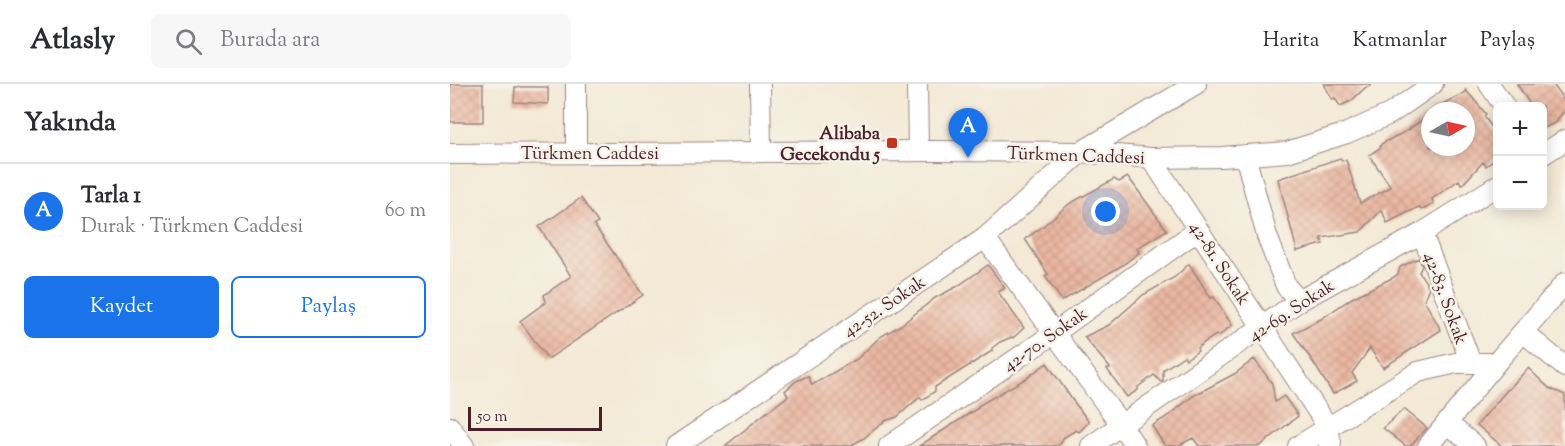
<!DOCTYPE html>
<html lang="tr">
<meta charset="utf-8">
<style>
body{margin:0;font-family:"Sorts Mill Goudy",serif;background:#f7f7f7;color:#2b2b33}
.controls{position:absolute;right:18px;top:18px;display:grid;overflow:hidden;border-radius:9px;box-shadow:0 3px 15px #0003}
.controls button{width:54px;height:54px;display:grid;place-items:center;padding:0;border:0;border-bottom:2px solid #e1e1e2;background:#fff;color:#2b2b33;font:30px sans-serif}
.compass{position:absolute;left:971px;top:18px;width:54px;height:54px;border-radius:50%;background:#fff;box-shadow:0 3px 15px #0003;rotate:81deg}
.scale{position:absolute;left:18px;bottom:15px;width:134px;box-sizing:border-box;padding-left:6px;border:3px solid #4a1f2b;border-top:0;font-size:16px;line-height:21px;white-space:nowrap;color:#4a1f2b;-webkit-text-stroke:4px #f7f3e8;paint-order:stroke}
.you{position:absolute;left:656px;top:128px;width:21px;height:21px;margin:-15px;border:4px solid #fff;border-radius:50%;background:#1a73e8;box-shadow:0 0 0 9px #1a73e833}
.badge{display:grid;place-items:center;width:39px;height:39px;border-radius:50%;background:#1a73e8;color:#fff;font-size:20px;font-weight:700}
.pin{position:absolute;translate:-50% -50px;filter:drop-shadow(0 2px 3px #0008)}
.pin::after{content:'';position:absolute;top:32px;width:21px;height:18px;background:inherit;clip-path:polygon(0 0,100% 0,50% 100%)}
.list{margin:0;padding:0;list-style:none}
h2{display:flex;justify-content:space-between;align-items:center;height:78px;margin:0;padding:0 24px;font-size:26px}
h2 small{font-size:20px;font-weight:400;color:#7c7c81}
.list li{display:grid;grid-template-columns:39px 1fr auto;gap:18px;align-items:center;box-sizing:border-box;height:96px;padding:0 24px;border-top:2px solid #e1e1e2}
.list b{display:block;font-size:22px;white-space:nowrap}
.list p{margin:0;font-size:20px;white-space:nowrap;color:#7c7c81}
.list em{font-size:20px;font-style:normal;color:#7c7c81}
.actions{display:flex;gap:12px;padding:18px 24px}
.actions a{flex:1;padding:14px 0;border:2px solid #1a73e8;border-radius:9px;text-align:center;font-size:21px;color:#1a73e8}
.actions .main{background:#1a73e8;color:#fff}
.icon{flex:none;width:33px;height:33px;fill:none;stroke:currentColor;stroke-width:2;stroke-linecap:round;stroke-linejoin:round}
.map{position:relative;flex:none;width:1115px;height:362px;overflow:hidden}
header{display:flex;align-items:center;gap:36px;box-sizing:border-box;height:84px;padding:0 30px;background:#fff;border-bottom:2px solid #e1e1e2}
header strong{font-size:28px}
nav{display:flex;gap:33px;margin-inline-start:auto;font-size:21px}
.search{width:420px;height:54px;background:#f7f7f7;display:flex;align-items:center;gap:15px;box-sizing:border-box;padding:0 21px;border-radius:9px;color:#7c7c81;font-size:22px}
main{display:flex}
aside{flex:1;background:#fff}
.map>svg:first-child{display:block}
.building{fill:url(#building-cross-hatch)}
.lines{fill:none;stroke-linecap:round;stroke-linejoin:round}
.minor-casing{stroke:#9e8480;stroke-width:22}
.minor{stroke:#fff;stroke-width:20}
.poi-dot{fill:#c8321e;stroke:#f7f3e8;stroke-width:2}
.labels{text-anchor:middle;stroke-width:5;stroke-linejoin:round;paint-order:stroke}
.poi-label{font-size:18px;font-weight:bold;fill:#4a1f2b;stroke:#f7f3e8;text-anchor:end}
.street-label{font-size:18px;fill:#4a1f2b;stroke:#f7f3e8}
</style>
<header>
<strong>Atlasly</strong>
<div class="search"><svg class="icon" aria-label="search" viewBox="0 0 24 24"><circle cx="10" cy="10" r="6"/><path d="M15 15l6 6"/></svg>Burada ara</div>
<nav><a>Harita</a><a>Katmanlar</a><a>Paylaş</a></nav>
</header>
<main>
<aside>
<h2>Yakında<small></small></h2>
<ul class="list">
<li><span class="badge">A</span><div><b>Tarla 1</b><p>Durak · Türkmen Caddesi</p></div><em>60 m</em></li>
</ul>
<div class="actions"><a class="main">Kaydet</a><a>Paylaş</a></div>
</aside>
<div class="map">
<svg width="1115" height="362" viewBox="0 0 1115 362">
<defs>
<pattern id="building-cross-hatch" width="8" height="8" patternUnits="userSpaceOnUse" patternTransform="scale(1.5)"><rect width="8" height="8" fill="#eab7a1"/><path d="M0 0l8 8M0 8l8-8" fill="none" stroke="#ca9d8b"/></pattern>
</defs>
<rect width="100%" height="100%" fill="#f7f3e8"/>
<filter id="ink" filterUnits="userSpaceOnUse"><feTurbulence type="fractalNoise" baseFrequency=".0167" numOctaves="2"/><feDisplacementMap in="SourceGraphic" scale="12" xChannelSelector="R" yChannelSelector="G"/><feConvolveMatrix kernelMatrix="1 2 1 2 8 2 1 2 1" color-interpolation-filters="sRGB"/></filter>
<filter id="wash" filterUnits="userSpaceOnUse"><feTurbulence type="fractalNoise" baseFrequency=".008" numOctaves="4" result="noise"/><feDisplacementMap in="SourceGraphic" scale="24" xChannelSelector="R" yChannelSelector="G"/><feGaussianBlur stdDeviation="1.35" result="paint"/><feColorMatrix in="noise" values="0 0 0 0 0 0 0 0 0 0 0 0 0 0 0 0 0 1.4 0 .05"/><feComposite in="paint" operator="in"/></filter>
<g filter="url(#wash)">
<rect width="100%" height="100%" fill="#f3e9d5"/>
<g id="blocks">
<path class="building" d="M 0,0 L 33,0 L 33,38 L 0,38 Z
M 874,0 L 919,0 L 920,2 L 915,4 L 901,17 L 890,22 L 885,14 L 882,15 Z
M 1067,0 L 1103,0 L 1115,18 L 1115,27 L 1108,34 L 1107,38 L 1092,45 L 1092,22 L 1081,22 Z
M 65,3 L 98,3 L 98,20 L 64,18 Z
M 1016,6 L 1036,30 L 1034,32 L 1047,51 L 1047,74 L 1036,82 L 1033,78 L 1012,101 L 1009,96 L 982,115 L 984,120 L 972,126 L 969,123 L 937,139 L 932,126 L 910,148 L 871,154 L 873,160 L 847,167 L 828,95 L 890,74 L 893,77 L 896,76 L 910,119 L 941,103 L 919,71 L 930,64 L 931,60 L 960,45 L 960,44 L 980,31 L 980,63 L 1016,63 L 1016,27 L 979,27 L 1016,8 Z
M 678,93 L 717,146 L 687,164 L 689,169 L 671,182 L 612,217 L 595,192 L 598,190 L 575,155 L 592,143 L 619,120 L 664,95 L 669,98 Z
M 131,114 L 148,139 L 144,141 L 193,211 L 98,275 L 70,237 L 96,218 L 94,211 L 121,192 L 89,143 Z
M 969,174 L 972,182 L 969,188 L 979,203 L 974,216 L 991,246 L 933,284 L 920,264 L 902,289 L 907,297 L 883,310 L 863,278 L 843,249 L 871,235 L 902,214 L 942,194 L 948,190 L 950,183 Z
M 739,180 L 761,214 L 764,213 L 782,241 L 769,252 L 766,251 L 755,258 L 747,264 L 748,267 L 736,275 L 734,272 L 713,286 L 713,297 L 711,298 L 704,291 L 688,303 L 688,306 L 677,313 L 657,285 L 660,284 L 634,253 L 659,241 L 693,211 L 725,193 Z
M 538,181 L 555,204 L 548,208 L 574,244 L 563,254 L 562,253 L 550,258 L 542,264 L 542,267 L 485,303 L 485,307 L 472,316 L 470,313 L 447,333 L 435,337 L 414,354 L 400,362 L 275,362 L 313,331 L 338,312 L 335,307 L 346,297 L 358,292 L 362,301 L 407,275 L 430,253 L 451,241 L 485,214 L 508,202 Z
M 804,275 L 822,299 L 825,318 L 834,312 L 848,332 L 810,362 L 749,362 L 743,354 L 728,362 L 715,362 L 702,342 L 721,330 L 743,312 L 786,289 Z
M 597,279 L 621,314 L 639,338 L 629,348 L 626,346 L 613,354 L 611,359 L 607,362 L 469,362 L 528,324 L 528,322 L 578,293 Z
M 1078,284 L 1099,304 L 1115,311 L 1115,362 L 1052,362 L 1027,341 L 1058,305 L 1059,305 Z
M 954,325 L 977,344 L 960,362 L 956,362 L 933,344 Z"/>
</g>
</g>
<g filter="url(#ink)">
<use href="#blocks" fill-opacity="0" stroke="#9e8480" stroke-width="1.5"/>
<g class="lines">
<defs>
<path id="minor" d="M 126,0 L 126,69
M 310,0 L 311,67
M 467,0 L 468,67
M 1039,0 L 1054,22
M 0,70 L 483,67 L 631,68 L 701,74 L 772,73 L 837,68 L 897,49 L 940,30 L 983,0
M 795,71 L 817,152 L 836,202 L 849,217
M 1092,71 L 1115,56
M 701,74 L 878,343 L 881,359 L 879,362
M 972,149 L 1021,279
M 535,154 L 672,342 L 685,362
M 1073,248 L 1115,283
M 997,339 L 1025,362
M 0,343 L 14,362
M 226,362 L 535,154 L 631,68 L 746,0
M 439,362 L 603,250 L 748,146
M 641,362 L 849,217 L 972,149 L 1048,101
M 848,362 L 968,288 L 1006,279 L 1046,279 L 1115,199
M 978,362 L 1046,279"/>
</defs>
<use href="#minor" class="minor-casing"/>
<use href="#minor" class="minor"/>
</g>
</g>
<rect class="poi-dot" x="436" y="53" width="12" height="12" rx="3"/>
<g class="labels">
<g class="poi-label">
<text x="430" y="55">Alibaba<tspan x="430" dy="21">Gecekondu 5</tspan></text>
</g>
<g class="street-label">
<text x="140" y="75">Türkmen Caddesi</text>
<text transform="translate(626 71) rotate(2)" y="6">Türkmen Caddesi</text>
<text transform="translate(770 179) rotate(57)" y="6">42-81. Sokak</text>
<text transform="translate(996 214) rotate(70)" y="6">42-83. Sokak</text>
<text transform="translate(434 222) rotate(-34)" y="6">42-52. Sokak</text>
<text transform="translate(841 226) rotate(-33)" y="6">42-69. Sokak</text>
<text transform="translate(595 255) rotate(-35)" y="6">42-70. Sokak</text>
</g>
</g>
</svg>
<div class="controls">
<button>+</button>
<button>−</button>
</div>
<svg class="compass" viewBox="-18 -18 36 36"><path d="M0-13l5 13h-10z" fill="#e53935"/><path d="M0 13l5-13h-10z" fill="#7c7c81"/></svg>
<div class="scale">50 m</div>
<div class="you"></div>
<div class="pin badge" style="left:518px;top:74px">A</div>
</div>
</main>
